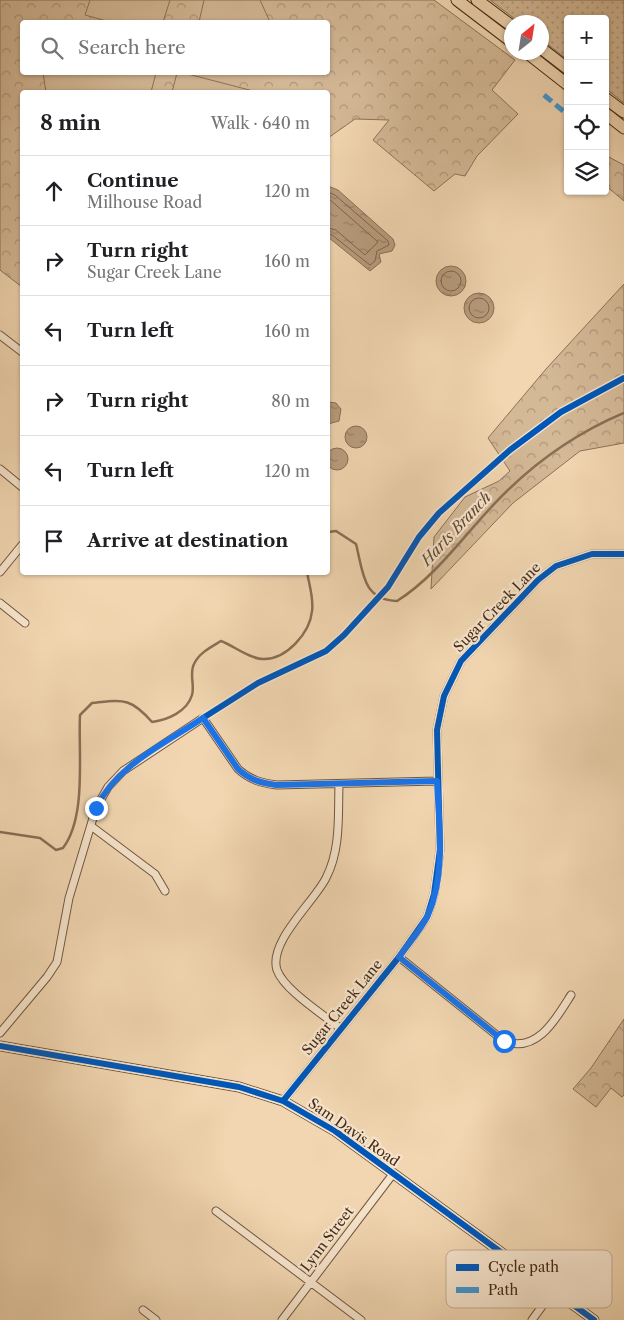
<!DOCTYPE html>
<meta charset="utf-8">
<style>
body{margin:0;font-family:"Libre Caslon Text",serif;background:#f2f2f2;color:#202124}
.controls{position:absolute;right:15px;top:15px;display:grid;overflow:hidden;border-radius:5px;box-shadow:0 1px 4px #0004}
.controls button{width:45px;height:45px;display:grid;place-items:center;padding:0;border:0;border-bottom:1px solid #e0e0e0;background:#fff;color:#202124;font:25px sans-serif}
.compass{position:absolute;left:504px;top:15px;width:45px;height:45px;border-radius:50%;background:#fff;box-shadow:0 1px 4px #0004;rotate:30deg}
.stop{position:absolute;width:15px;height:15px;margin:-11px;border:4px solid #1a73e8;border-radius:50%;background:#fff}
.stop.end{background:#1a73e8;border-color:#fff;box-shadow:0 1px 5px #0008}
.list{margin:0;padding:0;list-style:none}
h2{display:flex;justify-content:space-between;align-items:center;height:65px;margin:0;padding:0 20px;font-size:21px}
h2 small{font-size:16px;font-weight:400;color:#757577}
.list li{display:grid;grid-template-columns:32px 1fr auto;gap:15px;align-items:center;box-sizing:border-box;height:70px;padding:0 20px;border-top:1px solid #e0e0e0}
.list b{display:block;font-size:19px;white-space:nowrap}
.list p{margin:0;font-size:16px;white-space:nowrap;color:#757577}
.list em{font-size:16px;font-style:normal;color:#757577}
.icon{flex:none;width:28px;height:28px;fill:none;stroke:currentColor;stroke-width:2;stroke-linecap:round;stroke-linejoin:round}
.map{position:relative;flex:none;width:624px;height:1320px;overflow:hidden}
.search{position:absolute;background:#fff;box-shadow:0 1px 4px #0004;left:20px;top:20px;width:310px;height:55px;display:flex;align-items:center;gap:12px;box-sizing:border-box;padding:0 18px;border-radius:5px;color:#757577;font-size:19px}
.panel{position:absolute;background:#fff;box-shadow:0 1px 4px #0004;left:20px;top:90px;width:310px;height:485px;border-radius:5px}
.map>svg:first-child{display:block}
.grass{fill:url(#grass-dots);stroke:#8c7258}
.forest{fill:url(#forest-crowns);stroke:#8c7258;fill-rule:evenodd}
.pitch{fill:#d4b997;stroke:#8c7258}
.water{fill:url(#water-ripples);stroke:#896f55}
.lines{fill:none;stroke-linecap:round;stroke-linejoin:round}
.shore{stroke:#7e644a;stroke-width:1}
.stream{stroke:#896f55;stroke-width:2.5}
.minor-casing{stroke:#70563e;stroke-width:9}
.tertiary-casing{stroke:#70563e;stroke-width:11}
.primary-casing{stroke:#452b18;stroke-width:13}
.minor{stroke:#f6e4cc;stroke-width:7}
.tertiary{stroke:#f6e4cc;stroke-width:9}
.primary{stroke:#f1d6b1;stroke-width:11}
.quiet{stroke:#4096d4;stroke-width:5;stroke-dasharray:10 5;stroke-linecap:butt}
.cycleway-casing{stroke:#f6e4cc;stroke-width:9}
.cycleway{stroke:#0057b8;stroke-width:6}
.route{stroke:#1a73e8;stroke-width:6}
.labels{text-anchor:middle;stroke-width:4.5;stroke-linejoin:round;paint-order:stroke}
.street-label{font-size:14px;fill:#452b18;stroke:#f6e4cc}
.water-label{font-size:15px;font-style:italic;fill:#624731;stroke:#f6e4cc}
.key{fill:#f6e4cc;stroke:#c1ac96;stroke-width:1}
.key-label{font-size:14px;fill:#452b18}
</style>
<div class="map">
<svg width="624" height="1320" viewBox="0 0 624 1320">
<defs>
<pattern id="grass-dots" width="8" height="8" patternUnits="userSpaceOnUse" patternTransform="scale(1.25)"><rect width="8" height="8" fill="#d4b997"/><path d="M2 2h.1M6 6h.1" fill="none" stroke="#ae977a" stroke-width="1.8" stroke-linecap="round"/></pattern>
<pattern id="forest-crowns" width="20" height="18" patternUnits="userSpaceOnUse" patternTransform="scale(1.25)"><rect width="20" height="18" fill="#d4b997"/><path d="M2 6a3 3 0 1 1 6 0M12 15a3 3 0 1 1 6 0" fill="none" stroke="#ae977a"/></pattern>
<pattern id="water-ripples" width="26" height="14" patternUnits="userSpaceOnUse" patternTransform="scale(1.25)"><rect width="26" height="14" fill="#b79c7d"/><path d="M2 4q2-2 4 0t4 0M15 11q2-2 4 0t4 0" fill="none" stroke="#977f65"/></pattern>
</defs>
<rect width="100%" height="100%" fill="#f1d6b1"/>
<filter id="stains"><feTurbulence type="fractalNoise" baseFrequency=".004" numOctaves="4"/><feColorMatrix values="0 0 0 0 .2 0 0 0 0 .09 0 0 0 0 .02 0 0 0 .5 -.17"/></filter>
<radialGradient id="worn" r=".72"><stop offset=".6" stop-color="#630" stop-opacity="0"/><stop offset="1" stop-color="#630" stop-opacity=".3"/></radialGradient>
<path class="grass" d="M 490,0 L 624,0 L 624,103 L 605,88 L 605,19 L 568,19 L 568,60 L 542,40 L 542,22 L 519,22 Z"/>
<path class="forest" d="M 0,0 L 434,0 L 515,60 L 492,90 L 518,114 L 477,156 L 465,176 L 455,174 L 434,191 L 373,140 L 389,120 L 355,119 L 328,138 L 328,92 L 22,92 L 22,287 L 0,270 ZM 22,22 L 328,22 L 328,72 L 22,72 Z
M 605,155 L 624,165 L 624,201 L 605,185 Z
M 624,284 L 624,443 L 580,451 L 513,503 L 431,589 L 434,537 L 465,497 L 499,481 L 510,471 L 488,438 L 546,369 Z
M 624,1019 L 624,1095 L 622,1097 L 611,1088 L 596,1107 L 573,1089 L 591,1068 Z"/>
<path class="pitch" d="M 90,0 L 170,0 L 163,22 L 110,22 L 85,15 Z
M 204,0 L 260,0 L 270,22 L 199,22 Z
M 43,73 L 43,72 L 156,73 L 151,92 L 46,92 Z
M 177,73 L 184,73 L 257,92 L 172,92 Z"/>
<path class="water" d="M 328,186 L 338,190 L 393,239 L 395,245 L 392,251 L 379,254 L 381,262 L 370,271 L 328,237 Z
M436 281a15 15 0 1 1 30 0a15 15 0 1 1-30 0Z
M464 308a15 15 0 1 1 30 0a15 15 0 1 1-30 0Z
M 328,402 L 336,403 L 341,409 L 339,421 L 328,424 Z
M345 437a11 11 0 1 1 22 0a11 11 0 1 1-22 0Z
M326 459a11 11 0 1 1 22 0a11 11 0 1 1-22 0Z"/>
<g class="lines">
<path class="shore" d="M 328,192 L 335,195 L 388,241 L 389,245 L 377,251 L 375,261 L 370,265 L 332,235 L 328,234
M 328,198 L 378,242 L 365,255 L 336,230 L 328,228
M441 281a10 10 0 1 1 20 0a10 10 0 1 1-20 0Z
M469 308a10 10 0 1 1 20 0a10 10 0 1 1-20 0Z"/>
<path class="stream" d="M 328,532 L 336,531 L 356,544 C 363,571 362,600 397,601 C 440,574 470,526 507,491 C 541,458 581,431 624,413
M 0,832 L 40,838 L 56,850 L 63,848 C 87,816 78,753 80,715 L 92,703 C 123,700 130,697 152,722 C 167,720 187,712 192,695 C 195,685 189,674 194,664 C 199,653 211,647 221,641 C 234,646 250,659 263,659 C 286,660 310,633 312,611 C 314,599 309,584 307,572"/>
<defs>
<path id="minor" d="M 0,335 L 22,352
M 0,469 L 22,487
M 0,572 L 22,545
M 0,603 L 25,623
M 339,784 C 338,815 341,849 326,878 C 314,902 268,942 277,970 C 284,990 324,1015 341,1029
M 91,826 L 155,874 L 165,891
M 399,957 L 504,1041 C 537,1054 556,1019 571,995
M 0,1033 L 47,977 L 57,962 L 69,898 L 96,808 L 108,787 L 123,771 L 203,718 L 238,769 C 250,780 261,783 277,785 L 437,781
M 283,1101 L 399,957 L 427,917 L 434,894 L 440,850 L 437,730 L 444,696 L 461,661 L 538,580 L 556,566 L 592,554 L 624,554
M 216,1211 L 361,1320
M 143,1310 L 156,1320
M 282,1320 L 393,1174
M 532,1320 L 554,1290"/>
<path id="tertiary" d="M 0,1046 L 239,1087 L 283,1101 L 335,1131 L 594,1320"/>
<path id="primary" d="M 457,0 L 512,42
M 477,0 L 512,26
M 542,49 L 568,69
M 526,52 L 568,85
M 605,98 L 624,112
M 605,113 L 624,128"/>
</defs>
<use href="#minor" class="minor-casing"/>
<use href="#tertiary" class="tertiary-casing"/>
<use href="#primary" class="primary-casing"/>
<use href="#minor" class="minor"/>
<use href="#tertiary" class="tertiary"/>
<use href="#primary" class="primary"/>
<path class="quiet" d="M 544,95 L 568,115"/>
<defs>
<path id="cycleway" d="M 203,718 L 258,683 L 326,651 L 344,635 L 388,587 L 419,537 L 439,513 L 510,450 L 561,412 L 624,378
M 0,1046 L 239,1087 L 283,1101 L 335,1131 L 594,1320
M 283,1101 L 399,957 L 427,917 L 434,894 L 440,850 L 437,730 L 444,696 L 461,661 L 538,580 L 556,566 L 592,554 L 624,554"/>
</defs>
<use href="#cycleway" class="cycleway-casing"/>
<use href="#cycleway" class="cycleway"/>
</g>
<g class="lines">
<path class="route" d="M 96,808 C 117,765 164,744 203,718 L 238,769 C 250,780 261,783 276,785 L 437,781 C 439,824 446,874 428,915 C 421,930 409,943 399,957 L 504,1041"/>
</g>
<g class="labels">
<g class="street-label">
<text transform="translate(497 607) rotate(-46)" y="5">Sugar Creek Lane</text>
<text transform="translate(342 1007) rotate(-51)" y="5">Sugar Creek Lane</text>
<text transform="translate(354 1132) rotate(35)" y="5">Sam Davis Road</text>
<text transform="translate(327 1239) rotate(-53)" y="5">Lynn Street</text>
</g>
<g class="water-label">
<text transform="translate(456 529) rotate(-47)" y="5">Harts Branch</text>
</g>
</g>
<rect x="446" y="1250" width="166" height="58" rx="8" class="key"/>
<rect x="456" y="1264" width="23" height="7" fill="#0057b8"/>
<rect x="456" y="1287" width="23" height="6" fill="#4096d4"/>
<g class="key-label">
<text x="488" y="1272">Cycle path</text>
<text x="488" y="1295">Path</text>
</g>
<rect width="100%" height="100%" filter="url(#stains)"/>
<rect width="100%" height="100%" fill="url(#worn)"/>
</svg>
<div class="controls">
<button>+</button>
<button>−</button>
<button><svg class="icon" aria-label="locate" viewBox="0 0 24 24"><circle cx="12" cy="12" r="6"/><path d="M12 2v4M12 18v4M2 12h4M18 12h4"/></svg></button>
<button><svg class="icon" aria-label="layers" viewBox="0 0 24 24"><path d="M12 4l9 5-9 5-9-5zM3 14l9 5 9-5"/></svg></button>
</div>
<svg class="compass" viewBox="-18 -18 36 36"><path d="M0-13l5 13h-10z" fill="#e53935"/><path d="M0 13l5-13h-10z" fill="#757577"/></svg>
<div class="stop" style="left:504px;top:1041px"></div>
<div class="stop end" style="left:96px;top:808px"></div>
<div class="search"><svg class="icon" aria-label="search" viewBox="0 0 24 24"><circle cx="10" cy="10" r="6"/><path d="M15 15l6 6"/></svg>Search here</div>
<section class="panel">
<h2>8 min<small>Walk · 640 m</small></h2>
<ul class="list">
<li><svg class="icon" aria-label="ahead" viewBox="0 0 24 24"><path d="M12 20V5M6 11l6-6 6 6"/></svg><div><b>Continue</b><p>Milhouse Road</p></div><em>120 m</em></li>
<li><svg class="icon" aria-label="right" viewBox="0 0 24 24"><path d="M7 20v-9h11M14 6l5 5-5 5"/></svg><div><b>Turn right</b><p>Sugar Creek Lane</p></div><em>160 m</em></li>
<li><svg class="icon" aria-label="left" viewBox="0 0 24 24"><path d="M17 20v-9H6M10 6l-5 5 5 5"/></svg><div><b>Turn left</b></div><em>160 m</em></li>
<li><svg class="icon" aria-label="right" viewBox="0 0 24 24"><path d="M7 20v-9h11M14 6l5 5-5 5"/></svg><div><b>Turn right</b></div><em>80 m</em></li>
<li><svg class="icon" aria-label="left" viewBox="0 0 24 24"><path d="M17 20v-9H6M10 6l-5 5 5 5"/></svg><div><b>Turn left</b></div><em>120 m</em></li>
<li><svg class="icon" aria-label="arrive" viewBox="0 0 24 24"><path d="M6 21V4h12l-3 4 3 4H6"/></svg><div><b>Arrive at destination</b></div></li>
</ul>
</section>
</div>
